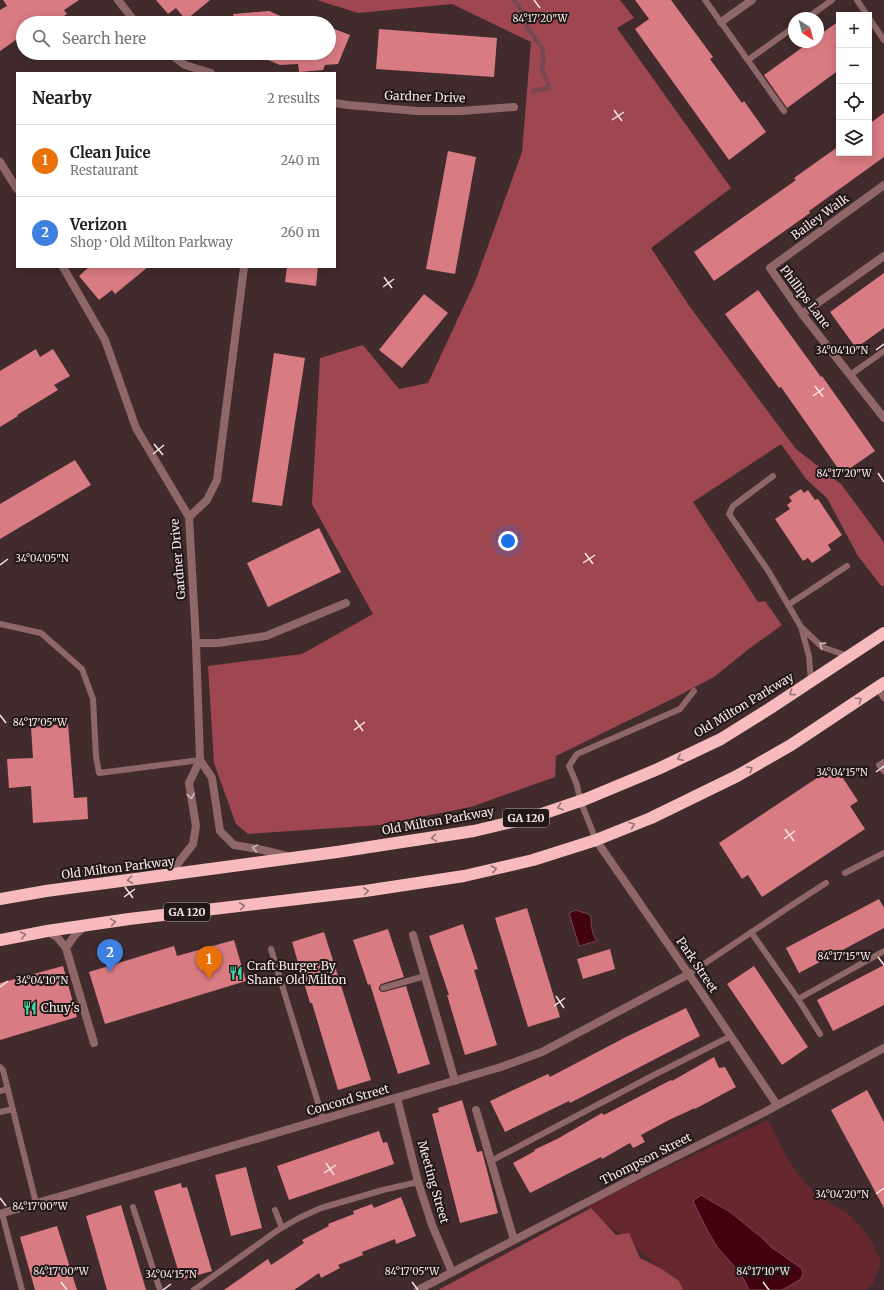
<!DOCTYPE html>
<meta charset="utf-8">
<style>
body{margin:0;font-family:Merriweather,serif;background:#f2f2f2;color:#202124}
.controls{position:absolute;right:12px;top:12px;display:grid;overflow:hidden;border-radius:0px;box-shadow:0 2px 10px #0003}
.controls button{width:36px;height:36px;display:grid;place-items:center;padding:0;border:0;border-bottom:1px solid #e0e0e0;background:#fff;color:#202124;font:20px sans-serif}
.compass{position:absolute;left:788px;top:12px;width:36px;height:36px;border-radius:50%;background:#fff;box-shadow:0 2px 10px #0003;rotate:144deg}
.you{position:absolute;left:508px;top:541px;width:14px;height:14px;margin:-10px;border:3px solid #fff;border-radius:50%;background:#1a73e8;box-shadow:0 0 0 6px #1a73e833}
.badge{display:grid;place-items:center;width:26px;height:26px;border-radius:50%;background:#2f725c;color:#fff;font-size:13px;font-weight:700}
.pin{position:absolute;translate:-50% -33px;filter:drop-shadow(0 1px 2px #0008)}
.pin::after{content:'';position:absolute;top:21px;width:14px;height:12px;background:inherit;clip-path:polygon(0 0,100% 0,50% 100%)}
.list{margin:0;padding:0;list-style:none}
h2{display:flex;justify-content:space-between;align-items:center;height:52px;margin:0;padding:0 16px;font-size:17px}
h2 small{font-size:13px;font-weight:400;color:#757577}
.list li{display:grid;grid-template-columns:26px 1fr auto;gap:12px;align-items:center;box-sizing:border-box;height:72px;padding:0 16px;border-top:1px solid #e0e0e0}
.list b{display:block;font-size:15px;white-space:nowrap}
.list p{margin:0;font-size:13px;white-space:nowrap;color:#757577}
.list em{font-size:13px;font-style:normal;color:#757577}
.icon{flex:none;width:22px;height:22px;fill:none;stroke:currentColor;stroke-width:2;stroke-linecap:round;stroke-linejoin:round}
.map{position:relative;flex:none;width:884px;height:1290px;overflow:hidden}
.search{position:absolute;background:#fff;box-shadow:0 2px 10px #0003;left:16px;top:16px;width:320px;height:44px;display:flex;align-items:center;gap:10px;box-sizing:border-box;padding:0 14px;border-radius:22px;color:#757577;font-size:15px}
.panel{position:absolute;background:#fff;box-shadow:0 2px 10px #0003;left:16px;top:72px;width:320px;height:196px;border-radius:0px}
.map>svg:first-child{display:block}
.green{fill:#66272f}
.forest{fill:#9e4751}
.water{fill:#420311;stroke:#784751}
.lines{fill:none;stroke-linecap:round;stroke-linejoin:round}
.stream{stroke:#784751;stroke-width:4.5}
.building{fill:#d97b83}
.lane{stroke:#8f6769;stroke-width:6}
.street{stroke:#8f6769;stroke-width:8}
.highway{stroke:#f7bbbe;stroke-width:12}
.oneway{stroke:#d1b9ba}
.oneway2{stroke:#977173}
.ticks{fill:none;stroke:#f5e5e6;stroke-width:1.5}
.labels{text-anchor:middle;stroke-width:4;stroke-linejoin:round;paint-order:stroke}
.shield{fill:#211717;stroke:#b5a7a8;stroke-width:1}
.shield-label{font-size:11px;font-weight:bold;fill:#f5e5e6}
.street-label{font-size:12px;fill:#f5e5e6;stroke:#211717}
.poi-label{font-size:12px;fill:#f5e5e6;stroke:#211717;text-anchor:start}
.ticks-label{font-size:10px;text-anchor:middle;fill:#f5e5e6;stroke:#211717;stroke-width:4;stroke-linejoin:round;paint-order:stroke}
</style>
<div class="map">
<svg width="884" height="1290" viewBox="0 0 884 1290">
<rect width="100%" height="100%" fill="#422b2c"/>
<path class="green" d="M 768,1120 L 787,1158 L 804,1182 L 829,1203 L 848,1213 L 870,1238 L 881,1262 L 873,1283 L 865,1290 L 677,1290 C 654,1258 620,1235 590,1210 L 587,1205 Z"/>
<path class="forest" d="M 317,0 L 620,0 L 634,18 L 617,28 L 731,188 L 651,248 L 690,307 L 796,449 L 841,484 L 881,538 L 884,543 L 884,585 L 882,587 L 858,556 L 827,498 L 807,480 L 781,444 L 693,502 L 758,602 L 765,601 L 782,625 L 750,648 L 714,677 L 672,699 L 556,756 L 555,777 L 471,807 L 380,825 L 248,834 L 236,824 L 214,763 L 208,666 L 302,654 L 373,614 L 312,504 L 320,358 L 363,345 L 399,389 L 428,383 L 475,282 L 522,152 L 531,42 L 452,4 L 358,13 Z
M 591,1208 L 616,1235 L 629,1233 L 640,1258 L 660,1268 L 679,1281 L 683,1290 L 438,1290 Z"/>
<path class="water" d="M 576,910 L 588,914 L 591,917 C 591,926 592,934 597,941 L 579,946 L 569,913 Z
M 701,1195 L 730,1212 L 761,1237 L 771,1247 L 801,1268 L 803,1273 L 801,1279 L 782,1290 L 749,1290 C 741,1269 728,1262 716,1245 C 707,1231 700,1215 693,1201 Z"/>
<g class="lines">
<path class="stream" d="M 514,0 L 526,17 L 527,27 L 542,48 L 544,58 L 542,68 L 546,79
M 533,91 L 548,88 L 548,84"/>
</g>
<path class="building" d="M 3,0 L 79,0 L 64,10 L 67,14 L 53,23 L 23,23 L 23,35 L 0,51 L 0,10 L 7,6 Z
M 156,0 L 210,0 L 186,20 L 176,8 L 168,14 Z
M 635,0 L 671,0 L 713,57 L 710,59 L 742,103 L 744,101 L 766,132 L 729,160 L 635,29 L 649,19 Z
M 269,11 L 297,23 L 234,23 L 233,14 Z
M 839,21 L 839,70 L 787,108 L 764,75 L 810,42 L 818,42 L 818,36 Z
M 329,27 L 350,35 L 338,64 L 325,65 L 323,70 L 299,72 L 298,64 L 280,65 L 251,53 L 329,53 Z
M 379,29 L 497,38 L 494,77 L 376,69 Z
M 884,113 L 884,157 L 809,211 L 810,213 L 714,281 L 694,252 L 796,180 L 794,178 L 839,146 L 839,153 L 869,153 L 869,124 Z
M 448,151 L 476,157 L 455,274 L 426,269 Z
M 89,267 L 148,267 L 115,294 L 112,290 L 99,300 L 79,276 Z
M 287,267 L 318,267 L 316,286 L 285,282 Z
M 884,273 L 884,328 L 856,348 L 830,312 Z
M 758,290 L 821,377 L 822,376 L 875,451 L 842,474 L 781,387 L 779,388 L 725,314 Z
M 424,294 L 448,313 L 402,368 L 379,350 Z
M 36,349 L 40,357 L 53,349 L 70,376 L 54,385 L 58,390 L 17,415 L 18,416 L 0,427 L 0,371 Z
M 274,353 L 305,358 L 282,506 L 252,502 Z
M 75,460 L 91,485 L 0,539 L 0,504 Z
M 801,489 L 804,493 L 808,490 L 815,500 L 818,499 L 842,535 L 828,545 L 831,550 L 812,563 L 808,558 L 803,561 L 775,519 L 790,509 L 787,505 L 792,501 L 789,497 Z
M 319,528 L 341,572 L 268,607 L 247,563 Z
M 68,724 L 74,798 L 87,797 L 88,819 L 33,823 L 31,786 L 9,788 L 7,759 L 33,758 L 31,727 Z
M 835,766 L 858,801 L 850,806 L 865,829 L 762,897 L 748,875 L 742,879 L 719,843 Z
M 879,899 L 884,908 L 884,928 L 799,973 L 786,948 Z
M 527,908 L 560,1017 L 528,1027 L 495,918 Z
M 463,924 L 478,969 L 474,970 L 497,1045 L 465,1055 L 447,995 L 449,995 L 429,936 Z
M 388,929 L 404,977 L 381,984 L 379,987 L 379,990 L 382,992 L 384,992 L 406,986 L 430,1064 L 398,1074 L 370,984 L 368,985 L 353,940 Z
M 324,932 L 371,1080 L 338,1090 L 312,1003 L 310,1003 L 292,942 Z
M 234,940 L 246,981 L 105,1024 L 89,972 L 174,946 L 177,956 Z
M 610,949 L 615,969 L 583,979 L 577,959 Z
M 884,965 L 884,1005 L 833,1031 L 817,1000 Z
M 63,966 L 77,1017 L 0,1040 L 0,983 Z
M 754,966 L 808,1047 L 782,1065 L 727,984 Z
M 686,1008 L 700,1036 L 570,1103 L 569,1101 L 505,1132 L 490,1101 L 548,1074 L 550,1077 L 624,1038 Z
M 714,1057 L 719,1068 L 725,1067 L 736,1087 L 695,1109 L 695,1108 L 669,1120 L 641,1135 L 645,1142 L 633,1148 L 630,1143 L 602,1159 L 601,1157 L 530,1193 L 513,1163 L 535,1151 L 534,1150 L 559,1138 L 602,1113 L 604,1115 L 671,1080 L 672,1081 Z
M 867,1090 L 884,1122 L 884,1208 L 831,1110 Z
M 462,1100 L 477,1152 L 482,1151 L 498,1213 L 460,1223 L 432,1114 L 439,1112 L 438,1108 Z
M 379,1131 L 383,1143 L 387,1142 L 394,1164 L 289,1200 L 277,1166 Z
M 246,1167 L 262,1228 L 231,1236 L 215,1175 Z
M 181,1183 L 182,1188 L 187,1187 L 212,1271 L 181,1280 L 154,1191 Z
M 401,1197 L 416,1236 L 396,1244 L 395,1239 L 362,1252 L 363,1255 L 338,1265 L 340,1268 L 321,1278 L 319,1273 L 294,1290 L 224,1290 L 268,1259 L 271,1265 L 304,1243 L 302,1240 L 329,1226 L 328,1224 L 354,1214 L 353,1211 L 372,1204 L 374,1208 Z
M 121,1205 L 146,1290 L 107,1290 L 86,1216 Z
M 57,1226 L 77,1290 L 35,1290 L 20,1237 Z"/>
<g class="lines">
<path class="lane" d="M 705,0 L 784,111
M 857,0 L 867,15
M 807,18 L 832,0
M 869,18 L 884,40
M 748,60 L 794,27
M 850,375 L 884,351
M 773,476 L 733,506 L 729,514 L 769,572 L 801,627 L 822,647 L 848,656
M 788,605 L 847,566
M 0,624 L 41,633 L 82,669 L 93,699 L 96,756 L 99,773 L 200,760
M 801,627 L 809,656 L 811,681
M 877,688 L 884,698
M 884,762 L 879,765 L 884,771
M 596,840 L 580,800 L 577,785 L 569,766 L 577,754 L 680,709 L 694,691
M 845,873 L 884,853
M 751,932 L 798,999 L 820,1034
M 271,949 L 323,1119
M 689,974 L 792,905 L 826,883
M 383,988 L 425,976
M 798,999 L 884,951
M 0,1067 L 3,1070 L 36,1203
M 0,1091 L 8,1089
M 0,1112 L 13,1109
M 491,1161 L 650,1077 L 731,1036
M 133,1207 L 160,1290
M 275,1210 L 282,1228
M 2,1213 L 22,1290
M 194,1290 L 278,1230 L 299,1218 L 321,1208 L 383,1190 L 418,1182"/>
<path class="street" d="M 118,0 L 136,23
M 721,22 L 752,0
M 169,53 L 185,65 L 211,73
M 335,103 L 348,105 L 417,111 L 461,111 L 514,107
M 0,162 L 17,189
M 884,185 L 770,268 L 802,314 L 884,418
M 63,267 L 105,340 L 136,428 L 189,517 L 196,643 L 200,760 L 189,783 L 196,826 L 193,844 L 169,875
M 802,314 L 884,256
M 189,517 L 207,500 L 217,480 L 244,267
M 196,643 L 218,643 L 266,636 L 346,603
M 200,760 L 212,778 L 220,831 L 234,845 L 263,850 L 287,856
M 596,840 L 699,989 L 777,1105
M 47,931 L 57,937 L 66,948 L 94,1043
M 413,935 L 455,1081
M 66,948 L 75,935 L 85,926
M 397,1098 L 418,1182 L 432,1225 L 452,1272
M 476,1110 L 514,1240
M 0,1214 L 501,1067 L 542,1052 L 689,974
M 418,1290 L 645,1172 L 763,1113 L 884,1048"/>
<path class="highway" d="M 0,899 L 46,891 L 337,852 L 474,831 L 533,817 L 586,799 L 658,769 L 721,739 L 769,709 L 884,633
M 0,940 L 47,931 L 129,919 L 365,891 L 464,876 L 533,860 L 596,840 L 651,818 L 737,776 L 791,745 L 884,683"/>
</g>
<defs><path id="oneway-chevron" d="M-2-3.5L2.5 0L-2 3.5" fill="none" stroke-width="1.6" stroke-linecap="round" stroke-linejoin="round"/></defs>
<g class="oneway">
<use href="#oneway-chevron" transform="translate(822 645) rotate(-147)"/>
<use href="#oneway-chevron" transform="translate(191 796) rotate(81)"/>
<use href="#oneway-chevron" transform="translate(255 848) rotate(-170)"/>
</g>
<g class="oneway2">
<use href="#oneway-chevron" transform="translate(792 693) rotate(146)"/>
<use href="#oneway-chevron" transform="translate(859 700) rotate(-34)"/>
<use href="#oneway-chevron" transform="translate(680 758) rotate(154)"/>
<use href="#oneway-chevron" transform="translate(750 769) rotate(-30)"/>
<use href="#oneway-chevron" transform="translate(560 807) rotate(161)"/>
<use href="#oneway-chevron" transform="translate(632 825) rotate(-22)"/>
<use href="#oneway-chevron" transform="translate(434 838) rotate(171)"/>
<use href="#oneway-chevron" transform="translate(494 869) rotate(-13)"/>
<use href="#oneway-chevron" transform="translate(130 880) rotate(173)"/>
<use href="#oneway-chevron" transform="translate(366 891) rotate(-8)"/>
<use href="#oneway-chevron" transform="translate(242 906) rotate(-7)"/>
<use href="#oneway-chevron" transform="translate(113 922) rotate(-9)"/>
<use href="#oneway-chevron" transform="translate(23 935) rotate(-11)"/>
</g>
<path class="ticks" d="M 534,0 L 540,8M 614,110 L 622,121M 612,120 L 624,112M 384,277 L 392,288M 383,287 L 394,279M 876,350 L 884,344M 815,386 L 823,397M 813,396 L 824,388M 154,444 L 163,455M 153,454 L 164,445M 878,473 L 884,482M 585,553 L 593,564M 583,563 L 595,555M 0,565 L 8,559M 0,715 L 6,723M 355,720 L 363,731M 354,730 L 365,722M 876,772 L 884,766M 785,829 L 794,841M 784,839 L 795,831M 125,887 L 133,898M 124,897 L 135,889M 878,957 L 884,965M 0,987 L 8,981M 556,996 L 564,1008M 554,1006 L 565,998M 326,1163 L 334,1175M 324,1173 L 336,1165M 876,1194 L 884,1188M 0,1198 L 6,1206M 61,1282 L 67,1290M 412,1282 L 418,1290M 763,1282 L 769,1290M 163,1290 L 171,1284"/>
<defs>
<symbol id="restaurant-bare" viewBox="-9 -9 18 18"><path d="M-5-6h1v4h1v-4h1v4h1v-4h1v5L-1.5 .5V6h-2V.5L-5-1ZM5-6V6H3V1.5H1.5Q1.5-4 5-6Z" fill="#41d4a1" stroke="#211717" stroke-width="2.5" paint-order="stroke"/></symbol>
</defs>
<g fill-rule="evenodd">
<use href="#restaurant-bare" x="226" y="963" width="20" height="20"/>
<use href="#restaurant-bare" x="20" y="998" width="20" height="20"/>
</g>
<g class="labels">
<g class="shield">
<rect x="503" y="809" width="46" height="18" rx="3"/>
<rect x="164" y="903" width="46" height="18" rx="3"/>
</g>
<g class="shield-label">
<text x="526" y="822">GA 120</text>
<text x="187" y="916">GA 120</text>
</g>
<g class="street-label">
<text transform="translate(425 97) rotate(2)" y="4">Gardner Drive</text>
<text transform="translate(820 217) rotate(-36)" y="4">Bailey Walk</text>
<text transform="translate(805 297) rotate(53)" y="4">Phillips Lane</text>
<text transform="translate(178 559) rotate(-95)" y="4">Gardner Drive</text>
<text transform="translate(744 705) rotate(-31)" y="4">Old Milton Parkway</text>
<text transform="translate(438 821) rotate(-10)" y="4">Old Milton Parkway</text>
<text transform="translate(118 868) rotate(-7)" y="4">Old Milton Parkway</text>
<text transform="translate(697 965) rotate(56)" y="4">Park Street</text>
<text transform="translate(348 1100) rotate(-16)" y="4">Concord Street</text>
<text transform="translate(646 1159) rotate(-27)" y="4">Thompson Street</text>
<text transform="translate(433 1182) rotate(74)" y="4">Meeting Street</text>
</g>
<g class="poi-label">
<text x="247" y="970">Craft Burger By<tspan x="247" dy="14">Shane Old Milton</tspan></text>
<text x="41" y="1012">Chuy's</text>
</g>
</g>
<g class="ticks-label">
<text x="540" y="22">84°17'20"W</text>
<text x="842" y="354">34°04'10"N</text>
<text x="844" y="477">84°17'20"W</text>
<text x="42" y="562">34°04'05"N</text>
<text x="40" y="726">84°17'05"W</text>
<text x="842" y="776">34°04'15"N</text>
<text x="844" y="960">84°17'15"W</text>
<text x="42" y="984">34°04'10"N</text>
<text x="842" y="1198">34°04'20"N</text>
<text x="40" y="1210">84°17'00"W</text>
<text x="61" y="1275">84°17'00"W</text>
<text x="412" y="1275">84°17'05"W</text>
<text x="763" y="1275">84°17'10"W</text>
<text x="171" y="1278">34°04'15"N</text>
</g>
</svg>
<div class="controls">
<button>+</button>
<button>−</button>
<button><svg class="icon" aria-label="locate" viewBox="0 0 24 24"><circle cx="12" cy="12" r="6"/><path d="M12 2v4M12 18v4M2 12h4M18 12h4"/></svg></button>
<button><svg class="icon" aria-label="layers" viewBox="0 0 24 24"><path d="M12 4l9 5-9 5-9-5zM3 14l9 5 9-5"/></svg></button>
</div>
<svg class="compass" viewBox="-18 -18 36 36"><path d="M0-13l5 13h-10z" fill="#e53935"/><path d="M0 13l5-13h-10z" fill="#757577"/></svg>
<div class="you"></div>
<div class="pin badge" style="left:209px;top:979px;background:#e8710a">1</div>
<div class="pin badge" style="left:110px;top:972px;background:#3f7fe0">2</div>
<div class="search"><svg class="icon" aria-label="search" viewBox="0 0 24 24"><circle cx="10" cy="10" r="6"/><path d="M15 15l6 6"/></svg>Search here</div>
<section class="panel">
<h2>Nearby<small>2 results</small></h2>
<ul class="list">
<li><span class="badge" style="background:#e8710a">1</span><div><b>Clean Juice</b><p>Restaurant</p></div><em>240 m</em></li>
<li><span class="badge" style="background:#3f7fe0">2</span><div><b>Verizon</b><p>Shop · Old Milton Parkway</p></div><em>260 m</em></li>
</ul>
</section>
</div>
